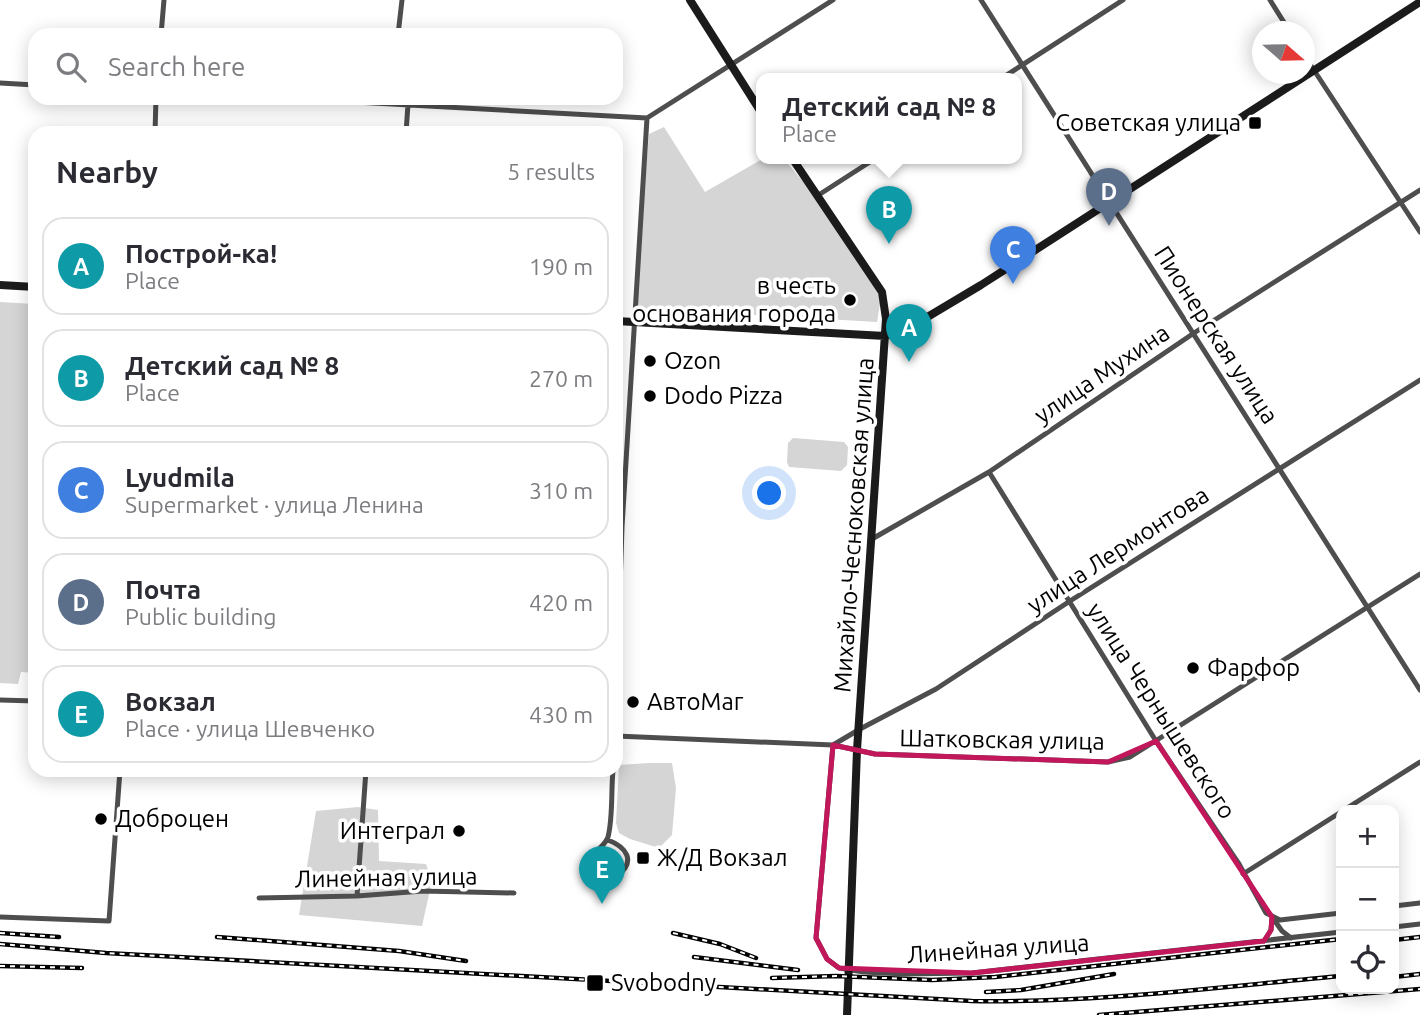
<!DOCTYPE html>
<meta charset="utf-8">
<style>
body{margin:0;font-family:Ubuntu,sans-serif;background:#f7f7f7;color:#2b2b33}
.controls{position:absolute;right:21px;bottom:21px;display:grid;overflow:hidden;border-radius:14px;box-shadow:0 4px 18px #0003}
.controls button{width:63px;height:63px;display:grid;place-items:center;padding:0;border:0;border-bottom:2px solid #e1e1e2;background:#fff;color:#2b2b33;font:35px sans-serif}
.compass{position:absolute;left:1252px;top:21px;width:63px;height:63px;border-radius:50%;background:#fff;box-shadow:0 4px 18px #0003;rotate:110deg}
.you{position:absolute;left:770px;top:494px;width:24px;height:24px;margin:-18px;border:5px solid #fff;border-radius:50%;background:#1a73e8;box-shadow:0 0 0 10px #1a73e833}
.badge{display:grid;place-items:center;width:46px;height:46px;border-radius:50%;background:#1a73e8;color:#fff;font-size:23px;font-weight:700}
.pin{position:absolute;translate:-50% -58px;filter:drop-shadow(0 2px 4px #0008)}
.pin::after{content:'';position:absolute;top:37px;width:24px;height:21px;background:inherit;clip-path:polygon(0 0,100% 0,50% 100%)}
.popup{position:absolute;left:756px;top:73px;width:266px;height:91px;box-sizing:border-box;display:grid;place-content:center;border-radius:14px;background:#fff;filter:drop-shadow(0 2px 5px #0005);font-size:23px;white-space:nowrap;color:#7c7c81}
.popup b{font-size:26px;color:#2b2b33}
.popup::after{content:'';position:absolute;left:50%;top:100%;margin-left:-14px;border:14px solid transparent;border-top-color:#fff}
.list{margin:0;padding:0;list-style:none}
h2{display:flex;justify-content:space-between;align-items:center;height:91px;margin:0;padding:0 28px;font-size:30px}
h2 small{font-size:23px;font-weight:400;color:#7c7c81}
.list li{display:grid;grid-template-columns:46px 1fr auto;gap:21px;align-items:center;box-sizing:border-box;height:98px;margin:0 14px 14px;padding:0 14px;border:2px solid #e1e1e2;border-radius:21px}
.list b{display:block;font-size:26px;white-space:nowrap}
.list p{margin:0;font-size:23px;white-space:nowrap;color:#7c7c81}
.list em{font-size:23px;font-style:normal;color:#7c7c81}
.icon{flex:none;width:38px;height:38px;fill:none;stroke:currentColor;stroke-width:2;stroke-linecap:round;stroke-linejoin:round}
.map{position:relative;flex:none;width:1420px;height:1015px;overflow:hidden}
.search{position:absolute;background:#fff;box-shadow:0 4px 18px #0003;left:28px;top:28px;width:595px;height:77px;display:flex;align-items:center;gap:18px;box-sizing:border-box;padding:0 24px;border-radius:21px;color:#7c7c81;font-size:26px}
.panel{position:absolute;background:#fff;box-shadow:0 4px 18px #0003;left:28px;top:126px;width:595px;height:651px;border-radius:21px}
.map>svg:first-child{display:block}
.green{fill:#d5d5d5}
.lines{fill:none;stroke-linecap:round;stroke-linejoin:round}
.street{stroke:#4e4e4e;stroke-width:5}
.secondary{stroke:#1b1b1b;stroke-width:8}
.rail-casing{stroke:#000;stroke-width:4.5}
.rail{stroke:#fff;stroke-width:2;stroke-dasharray:5;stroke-linecap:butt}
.marked{fill:none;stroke:#c2185b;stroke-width:5;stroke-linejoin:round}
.poi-dot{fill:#000;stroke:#fff;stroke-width:2.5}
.labels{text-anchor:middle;stroke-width:7;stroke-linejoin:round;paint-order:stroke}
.poi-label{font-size:24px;fill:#000;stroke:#fff;text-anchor:start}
.street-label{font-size:24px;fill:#000;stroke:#fff}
</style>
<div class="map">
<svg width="1420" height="1015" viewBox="0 0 1420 1015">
<rect width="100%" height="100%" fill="#fff"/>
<path class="green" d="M 664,127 L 705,192 L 764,158 L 783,158 L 824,206 L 882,292 L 877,322 L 634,308 L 649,134 Z
M 0,302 L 35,304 L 35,673 L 21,672 L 18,684 L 0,683 Z
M 793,438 L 844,442 L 848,447 L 847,465 L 841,471 L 789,467 L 787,462 L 788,443 Z
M 649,763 L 672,763 L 676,788 L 672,835 L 659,848 L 630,839 L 619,833 L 616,823 L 619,765 Z
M 358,807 L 378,810 L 379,861 L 426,864 L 432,881 L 422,926 L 299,915 L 316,811 Z"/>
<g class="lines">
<path class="street" d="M 981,0 L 1420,690
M 1270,0 L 1290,32
M 161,35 L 164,0
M 398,35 L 402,0
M 1304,55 L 1420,232
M 1002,78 L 1123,0
M 0,83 L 35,85
M 282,98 L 647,118 L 833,0
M 155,133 L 156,98
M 406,133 L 408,104
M 817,196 L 876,158
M 989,472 L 1156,741 L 1239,864 L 1266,913 L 1280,920 L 1341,913
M 872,539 L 989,472 L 1194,333 L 1420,190
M 0,700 L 35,701
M 616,707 L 622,527 L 647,118
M 616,736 L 833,745 L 875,754 L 1108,762 L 1130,757 L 1420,574
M 1344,810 L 1420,762
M 608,840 C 626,847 637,861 617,876 C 609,876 596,875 593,865 C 590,852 605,847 608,837 C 613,818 611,790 613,770
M 1243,874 L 1341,812
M 357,896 L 366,770
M 259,898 L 357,896 L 423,891 L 514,893
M 1394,906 L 1420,903
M 0,917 L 109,921 L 120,770
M 1272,917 L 1282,931 L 1291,938
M 1394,927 L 1420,924
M 1341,932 L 972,973 L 904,974 L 864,972 L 839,968 L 827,959 L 816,938 L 833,745 L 860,729 L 936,689 L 1070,601 L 1420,380
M 1264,941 L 1271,930 L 1272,918"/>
<path class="secondary" d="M 690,0 L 761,112
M 792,158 L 882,292 L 886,319 L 857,750 L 847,1015
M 0,285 L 35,287
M 616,321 L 885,336 L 914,325 L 981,285 L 1420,2"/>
<defs>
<path id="rail" d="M 0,933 L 59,937
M 673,933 L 720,944 L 756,958
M 217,937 L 399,951 L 466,961
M 1394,940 L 1420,937
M 0,944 L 106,953 L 972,1001 C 1095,1003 1218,987 1341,976
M 694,957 L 798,970
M 0,966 L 82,968
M 1394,977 L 1420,974
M 772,978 L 836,976 L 932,980 L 995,977 L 1341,939
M 986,992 L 1021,990 L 1114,974
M 1099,1015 L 1420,989"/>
</defs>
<use href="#rail" class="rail-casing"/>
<use href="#rail" class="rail"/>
</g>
<path class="marked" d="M 1156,741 L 1272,917 L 1271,930 L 1264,941 L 972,973 L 839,968 L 827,959 L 816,938 L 833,745 L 875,754 L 1108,762 Z"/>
<g class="poi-dot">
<rect x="1248" y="116" width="14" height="14" rx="3.5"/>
<circle cx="850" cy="300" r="7"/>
<circle cx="650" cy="361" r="7"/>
<circle cx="650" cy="396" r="7"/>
<circle cx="1193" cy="668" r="7"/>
<circle cx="633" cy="702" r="7"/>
<circle cx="101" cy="819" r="7"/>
<circle cx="459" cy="831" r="7"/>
<rect x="636" y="851" width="14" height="14" rx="3.5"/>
<rect x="586" y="974" width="18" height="18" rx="3.5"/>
</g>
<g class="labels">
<g class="poi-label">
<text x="1241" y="131" text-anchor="end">Советская улица</text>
<text x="836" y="294" text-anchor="end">в честь<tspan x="836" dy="28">основания города</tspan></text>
<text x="664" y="369">Ozon</text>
<text x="664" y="404">Dodo Pizza</text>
<text x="1207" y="676">Фарфор</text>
<text x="647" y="710">АвтоМаг</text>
<text x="115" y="827">Доброцен</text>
<text x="445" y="839" text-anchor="end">Интеграл</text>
<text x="657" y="866">Ж/Д Вокзал</text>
<text x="611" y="991">Svobodny</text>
</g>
<g class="street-label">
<text transform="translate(1216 335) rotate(57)" y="8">Пионерская улица</text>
<text transform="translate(1102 374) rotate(-34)" y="8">улица Мухина</text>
<text transform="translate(854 525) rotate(-86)" y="8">Михайло-Чесноковская улица</text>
<text transform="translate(1118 550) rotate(-33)" y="8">улица Лермонтова</text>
<text transform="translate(1161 711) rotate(57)" y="8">улица Чернышевского</text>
<text transform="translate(1002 740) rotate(1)" y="8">Шатковская улица</text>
<text transform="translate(386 878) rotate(-1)" y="8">Линейная улица</text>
<text transform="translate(998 949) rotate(-4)" y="8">Линейная улица</text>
</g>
</g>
</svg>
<div class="controls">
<button>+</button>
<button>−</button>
<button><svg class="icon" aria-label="locate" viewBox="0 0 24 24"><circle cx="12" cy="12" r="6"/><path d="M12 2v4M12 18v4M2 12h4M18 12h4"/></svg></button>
</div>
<svg class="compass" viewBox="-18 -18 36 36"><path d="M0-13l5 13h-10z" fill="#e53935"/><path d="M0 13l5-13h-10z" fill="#7c7c81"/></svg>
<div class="you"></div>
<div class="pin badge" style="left:909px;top:362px;background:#0f9aa8">A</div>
<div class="pin badge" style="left:889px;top:244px;background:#0f9aa8">B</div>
<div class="popup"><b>Детский сад № 8</b>Place</div>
<div class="pin badge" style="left:1013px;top:284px;background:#3f7fe0">C</div>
<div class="pin badge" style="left:1109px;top:226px;background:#5c6f8a">D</div>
<div class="pin badge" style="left:602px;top:904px;background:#0f9aa8">E</div>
<div class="search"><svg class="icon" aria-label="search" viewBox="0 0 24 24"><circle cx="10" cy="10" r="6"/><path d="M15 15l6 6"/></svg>Search here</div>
<section class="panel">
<h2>Nearby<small>5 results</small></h2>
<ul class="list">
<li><span class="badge" style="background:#0f9aa8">A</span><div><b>Построй-ка!</b><p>Place</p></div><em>190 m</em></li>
<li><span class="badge" style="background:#0f9aa8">B</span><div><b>Детский сад № 8</b><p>Place</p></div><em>270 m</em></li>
<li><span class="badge" style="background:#3f7fe0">C</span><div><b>Lyudmila</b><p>Supermarket · улица Ленина</p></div><em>310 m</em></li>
<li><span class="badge" style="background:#5c6f8a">D</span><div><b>Почта</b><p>Public building</p></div><em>420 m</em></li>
<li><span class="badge" style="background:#0f9aa8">E</span><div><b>Вокзал</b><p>Place · улица Шевченко</p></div><em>430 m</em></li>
</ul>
</section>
</div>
